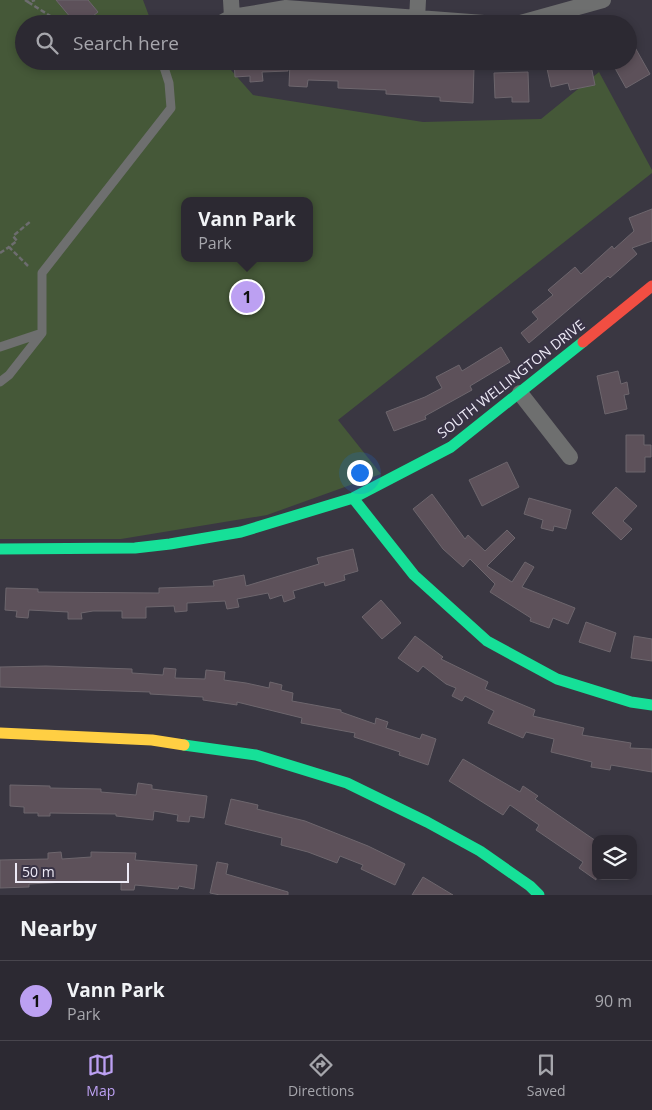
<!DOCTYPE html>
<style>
body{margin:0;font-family:"Open Sans",sans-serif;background:#38353e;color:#f1f3f6}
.controls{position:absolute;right:15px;bottom:15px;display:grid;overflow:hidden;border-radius:10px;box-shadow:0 2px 8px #0003}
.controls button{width:45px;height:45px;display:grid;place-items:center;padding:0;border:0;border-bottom:1px solid #48454d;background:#2c2932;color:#f1f3f6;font:25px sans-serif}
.scale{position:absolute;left:15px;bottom:12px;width:114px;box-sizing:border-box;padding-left:5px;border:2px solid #edeaf6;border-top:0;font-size:14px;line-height:18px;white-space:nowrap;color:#edeaf6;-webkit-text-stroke:4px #393346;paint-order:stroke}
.you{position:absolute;left:359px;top:472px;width:18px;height:18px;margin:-12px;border:4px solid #fff;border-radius:50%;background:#1a73e8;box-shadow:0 0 0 8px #1a73e833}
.badge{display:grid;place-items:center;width:32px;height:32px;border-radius:50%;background:#bca0f2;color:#111;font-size:16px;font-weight:700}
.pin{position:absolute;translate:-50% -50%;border:2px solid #fff;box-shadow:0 1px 5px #0006}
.popup{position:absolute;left:181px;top:197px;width:132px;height:65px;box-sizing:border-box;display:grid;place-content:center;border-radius:10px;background:#2c2932;filter:drop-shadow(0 1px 4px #0005);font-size:16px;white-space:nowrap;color:#a6a6ac}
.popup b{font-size:19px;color:#f1f3f6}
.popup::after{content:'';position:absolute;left:50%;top:100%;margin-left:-10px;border:10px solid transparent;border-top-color:#2c2932}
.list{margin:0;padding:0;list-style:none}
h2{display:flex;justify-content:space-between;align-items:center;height:65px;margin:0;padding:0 20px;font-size:21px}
h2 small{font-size:16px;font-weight:400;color:#a6a6ac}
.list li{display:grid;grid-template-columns:32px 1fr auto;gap:15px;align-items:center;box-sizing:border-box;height:80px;padding:0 20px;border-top:1px solid #48454d}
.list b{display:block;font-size:19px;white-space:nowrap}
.list p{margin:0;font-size:16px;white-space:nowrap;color:#a6a6ac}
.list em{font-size:16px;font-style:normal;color:#a6a6ac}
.icon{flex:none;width:28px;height:28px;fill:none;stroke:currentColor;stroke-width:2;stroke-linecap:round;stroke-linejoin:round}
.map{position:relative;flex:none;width:652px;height:895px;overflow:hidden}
.search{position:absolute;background:#2c2932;box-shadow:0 2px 8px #0003;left:15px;right:15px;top:15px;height:55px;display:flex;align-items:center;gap:12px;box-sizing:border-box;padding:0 18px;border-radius:28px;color:#a6a6ac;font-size:19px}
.sheet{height:145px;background:#2c2932}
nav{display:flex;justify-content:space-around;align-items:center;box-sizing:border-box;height:70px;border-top:1px solid #48454d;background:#2c2932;font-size:14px;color:#a6a6ac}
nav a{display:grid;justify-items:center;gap:2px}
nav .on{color:#bca0f2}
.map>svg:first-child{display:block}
.green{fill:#455838;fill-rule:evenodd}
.building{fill:#5d515a;stroke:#6d666d}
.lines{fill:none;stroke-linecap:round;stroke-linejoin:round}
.path{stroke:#6d6d6f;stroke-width:2.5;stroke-dasharray:5 2.5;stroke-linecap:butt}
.lane{stroke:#6e6f6f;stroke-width:9}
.street{stroke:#6e6f6f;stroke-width:16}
.fast{stroke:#16e098;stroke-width:11}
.slow{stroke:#ffcf43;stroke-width:11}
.jam{stroke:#f24e42;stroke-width:11}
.labels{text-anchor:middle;stroke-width:4;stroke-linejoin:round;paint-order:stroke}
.street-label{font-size:14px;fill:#edeaf6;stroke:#393346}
</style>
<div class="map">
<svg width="652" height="895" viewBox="0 0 652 895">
<rect width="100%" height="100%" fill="#3a3742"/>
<path class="green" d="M 0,0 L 143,0 L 152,24 L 24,24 L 24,61 L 223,61 L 253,95 L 423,122 L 541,119 L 599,72 L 652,170 L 652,173 L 338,420 L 381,474 L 267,515 L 121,539 L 0,539 ZM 184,201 L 310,201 L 310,258 L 184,258 Z"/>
<path class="building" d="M 56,0 L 88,0 L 98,12 L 83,24 L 76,24 Z
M 628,35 L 650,74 L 626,88 L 611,61 L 628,61 Z
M 234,61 L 288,61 L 288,71 L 262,72 L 263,81 L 250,82 L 250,76 L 235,77 Z
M 316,61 L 375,61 L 474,67 L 473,103 L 440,101 L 440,97 L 386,94 L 386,90 L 338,88 L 338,81 L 308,80 L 307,87 L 289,86 L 290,62 L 316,63 Z
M 559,61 L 590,61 L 595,85 L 570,90 L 568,83 L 551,87 L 546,64 Z
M 528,72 L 529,102 L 512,102 L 512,97 L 495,98 L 494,73 Z
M 652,209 L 652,241 L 632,248 L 637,254 L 610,278 L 608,276 L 529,343 L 521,333 L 538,319 L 532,312 L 553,295 L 548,290 L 575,267 L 581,274 L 612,246 L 614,249 L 634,231 L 629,218 Z
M 501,347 L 510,362 L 470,386 L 472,390 L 425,416 L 426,419 L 394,431 L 386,412 L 425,397 L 442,388 L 436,377 L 459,365 L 462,371 Z
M 618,371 L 621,384 L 627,382 L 629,394 L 624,395 L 627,409 L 605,414 L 597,376 Z
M 626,435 L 644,435 L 644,445 L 651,445 L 651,457 L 645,457 L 645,472 L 626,472 Z
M 507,462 L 519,487 L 482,506 L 469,480 Z
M 616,487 L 637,506 L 623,521 L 632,529 L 621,540 L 592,513 Z
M 432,494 L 465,539 L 468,535 L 485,551 L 507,530 L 515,538 L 487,566 L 512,582 L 525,562 L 534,567 L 522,587 L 575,608 L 568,624 L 553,618 L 549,628 L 530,621 L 531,618 L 490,592 L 495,584 L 470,559 L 463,567 L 443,549 L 413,509 Z
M 529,498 L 571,510 L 566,529 L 554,526 L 553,531 L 541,528 L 543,520 L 524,514 Z
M 353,549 L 358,571 L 344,575 L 345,580 L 325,586 L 324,582 L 293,591 L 295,598 L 284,602 L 282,595 L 270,599 L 268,593 L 237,599 L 239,607 L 227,609 L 225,601 L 187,603 L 187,611 L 175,612 L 174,606 L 146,607 L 146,618 L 122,618 L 122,611 L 93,611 L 81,613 L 82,619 L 68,619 L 68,612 L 29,610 L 28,618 L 16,617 L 17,611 L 5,610 L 6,588 L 38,589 L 38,592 L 159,593 L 159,588 L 214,586 L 213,581 L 244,575 L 246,586 L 319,564 L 317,558 Z
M 381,600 L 401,623 L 382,639 L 362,617 Z
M 586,622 L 616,633 L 610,652 L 579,642 Z
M 415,636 L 443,657 L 441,659 L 488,682 L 485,689 L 535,710 L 533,716 L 584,728 L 582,735 L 631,743 L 630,748 L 652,749 L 652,772 L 611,765 L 610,770 L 591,767 L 592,762 L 551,752 L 554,739 L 526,732 L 523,738 L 488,723 L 494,711 L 465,696 L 462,701 L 452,696 L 456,688 L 446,684 L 423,666 L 418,672 L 398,658 Z
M 634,636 L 652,639 L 652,661 L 631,658 Z
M 46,666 L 132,669 L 132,673 L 163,675 L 164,668 L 176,669 L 175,678 L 205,679 L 206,670 L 225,672 L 224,680 L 246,683 L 269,688 L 270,682 L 282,685 L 281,690 L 293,693 L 292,701 L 341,710 L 341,712 L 375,724 L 376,718 L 388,722 L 386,728 L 420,739 L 422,734 L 436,739 L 428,765 L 399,755 L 400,752 L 354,737 L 355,733 L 301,723 L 302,718 L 237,702 L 237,705 L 203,700 L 203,697 L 150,694 L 150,692 L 0,687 L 0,667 Z
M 463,759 L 520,792 L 523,786 L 538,796 L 535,799 L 596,841 L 596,880 L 579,868 L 583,862 L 536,830 L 539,825 L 510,805 L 503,815 L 449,781 Z
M 138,783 L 152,785 L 152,789 L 207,796 L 204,818 L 190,816 L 189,822 L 177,821 L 178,815 L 154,811 L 153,820 L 116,816 L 116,814 L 50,813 L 50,816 L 38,816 L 38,813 L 24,813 L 24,807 L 10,806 L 10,785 L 50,786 L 50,788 L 101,789 L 101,792 L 136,795 Z
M 231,799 L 258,805 L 257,809 L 305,821 L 368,846 L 405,864 L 395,885 L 361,869 L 363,865 L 340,856 L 337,863 L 308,852 L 281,845 L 282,838 L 225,824 Z
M 61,852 L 62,859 L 91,857 L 91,852 L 136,853 L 135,860 L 197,865 L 194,889 L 179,886 L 178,889 L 135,885 L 134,890 L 121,890 L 121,882 L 85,881 L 29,884 L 29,887 L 0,888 L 0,860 L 48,859 L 48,853 Z
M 217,862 L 228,864 L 226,874 L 288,892 L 288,895 L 220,895 L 210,893 Z
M 423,877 L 453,895 L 412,895 Z"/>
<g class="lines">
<path class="path" d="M 25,0 L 28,2 L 35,0
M 28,2 L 63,24
M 0,253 L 9,247
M 28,266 L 9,247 L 17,241 L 13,236 L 31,221"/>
<path class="lane" d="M 0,347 L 42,333
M 0,382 L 9,375 L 42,333 L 42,273 L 171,108 L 169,83 L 162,61"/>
<path class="street" d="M 231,0 L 232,17
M 417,19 L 418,0
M 219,24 L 232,17 L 286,8 L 497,24
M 517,24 L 603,0
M 520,393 L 570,457"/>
<path class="fast" d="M 353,498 L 414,575 L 487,641 L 557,679 L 631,702 L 652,705
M 0,549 L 135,548 L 170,544 L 241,532 L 353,498 L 451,447 L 583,342
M 184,745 L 256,755 L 347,783 L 427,822 L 480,851 L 530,886 L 539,895"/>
<path class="slow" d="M 0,733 L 152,740 L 184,745"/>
<path class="jam" d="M 583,342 L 652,286"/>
</g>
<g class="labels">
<g class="street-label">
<text transform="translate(511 379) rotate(-38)" y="5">SOUTH WELLINGTON DRIVE</text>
</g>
</g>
</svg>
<div class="controls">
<button><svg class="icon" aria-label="layers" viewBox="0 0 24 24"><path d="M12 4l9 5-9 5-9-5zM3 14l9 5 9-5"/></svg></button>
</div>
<div class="scale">50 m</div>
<div class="you"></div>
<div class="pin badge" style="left:247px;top:297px">1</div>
<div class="popup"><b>Vann Park</b>Park</div>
<div class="search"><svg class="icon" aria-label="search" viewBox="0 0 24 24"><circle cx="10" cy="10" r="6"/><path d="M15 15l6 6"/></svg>Search here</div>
</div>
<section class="sheet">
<h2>Nearby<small></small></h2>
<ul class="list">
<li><span class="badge">1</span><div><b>Vann Park</b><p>Park</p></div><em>90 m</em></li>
</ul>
</section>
<nav>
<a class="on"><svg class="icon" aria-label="map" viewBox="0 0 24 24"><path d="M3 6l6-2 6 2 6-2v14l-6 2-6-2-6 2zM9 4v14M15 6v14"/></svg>Map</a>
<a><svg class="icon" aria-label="directions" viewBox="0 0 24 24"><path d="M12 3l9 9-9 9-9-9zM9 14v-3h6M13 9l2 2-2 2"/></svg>Directions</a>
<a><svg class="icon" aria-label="saved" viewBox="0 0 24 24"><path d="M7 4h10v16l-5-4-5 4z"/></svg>Saved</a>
</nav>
